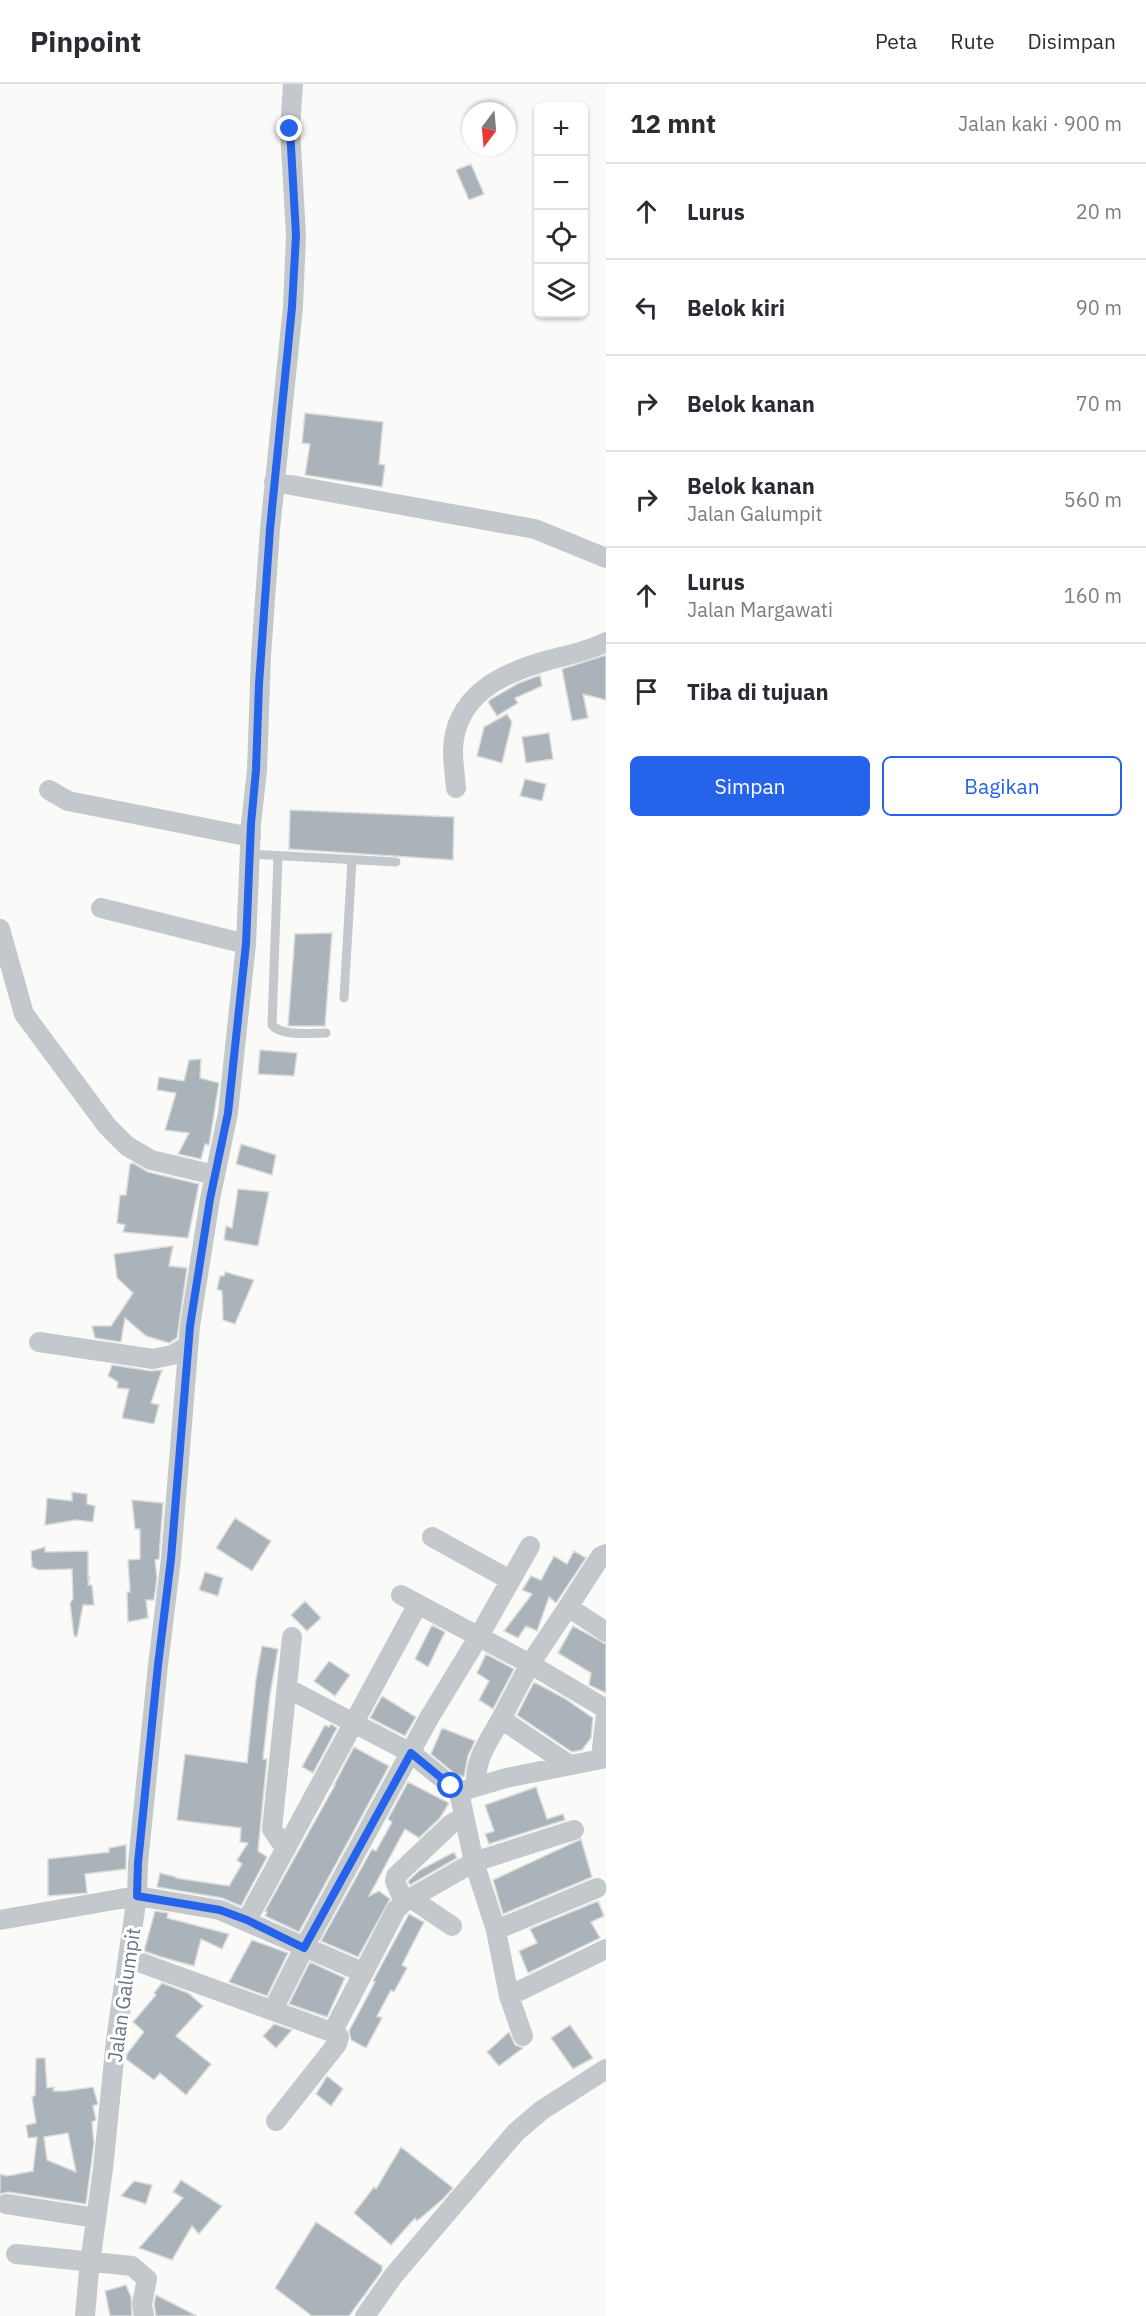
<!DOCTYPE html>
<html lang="id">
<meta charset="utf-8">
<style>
body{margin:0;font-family:"IBM Plex Sans",sans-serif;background:#f7f7f7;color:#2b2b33}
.controls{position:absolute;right:18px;top:18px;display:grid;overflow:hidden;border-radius:9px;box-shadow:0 2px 4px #0004}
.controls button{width:54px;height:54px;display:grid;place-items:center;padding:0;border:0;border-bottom:2px solid #e1e1e2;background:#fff;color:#2b2b33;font:30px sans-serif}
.compass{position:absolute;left:462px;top:18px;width:54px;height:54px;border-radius:50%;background:#fff;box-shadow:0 2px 4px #0004;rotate:196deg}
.stop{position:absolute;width:18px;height:18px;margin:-14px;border:4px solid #2563eb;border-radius:50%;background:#fff}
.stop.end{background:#2563eb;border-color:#fff;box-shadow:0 2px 6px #0008}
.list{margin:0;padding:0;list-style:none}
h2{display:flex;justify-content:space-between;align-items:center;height:78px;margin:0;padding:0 24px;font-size:26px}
h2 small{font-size:20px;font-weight:400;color:#7c7c81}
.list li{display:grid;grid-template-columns:39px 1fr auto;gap:18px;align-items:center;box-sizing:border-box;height:96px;padding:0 24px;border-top:2px solid #e1e1e2}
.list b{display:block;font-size:22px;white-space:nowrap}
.list p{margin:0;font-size:20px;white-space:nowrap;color:#7c7c81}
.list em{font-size:20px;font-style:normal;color:#7c7c81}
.actions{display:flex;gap:12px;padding:18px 24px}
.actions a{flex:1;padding:14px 0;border:2px solid #2563eb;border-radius:9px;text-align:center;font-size:21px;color:#2563eb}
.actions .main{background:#2563eb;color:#fff}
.icon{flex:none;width:33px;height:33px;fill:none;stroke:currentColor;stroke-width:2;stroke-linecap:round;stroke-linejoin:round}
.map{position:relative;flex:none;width:606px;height:2232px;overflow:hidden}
header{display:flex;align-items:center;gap:36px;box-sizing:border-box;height:84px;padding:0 30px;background:#fff;border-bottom:2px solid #e1e1e2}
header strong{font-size:28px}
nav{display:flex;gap:33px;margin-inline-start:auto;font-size:21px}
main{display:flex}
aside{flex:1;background:#fff}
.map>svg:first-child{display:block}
.building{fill:#aab3b9;stroke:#dcdcda;stroke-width:1.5;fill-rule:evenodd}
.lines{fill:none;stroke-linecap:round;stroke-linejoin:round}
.service{stroke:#c3c8cc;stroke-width:9}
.minor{stroke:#c3c8cc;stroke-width:20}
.route{stroke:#2563eb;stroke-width:8}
.labels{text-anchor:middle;stroke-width:6;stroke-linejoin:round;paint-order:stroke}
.street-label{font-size:20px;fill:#657683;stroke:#fff}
</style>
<header>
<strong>Pinpoint</strong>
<nav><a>Peta</a><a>Rute</a><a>Disimpan</a></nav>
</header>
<main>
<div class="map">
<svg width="606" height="2232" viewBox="0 0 606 2232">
<rect width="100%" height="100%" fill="#fafaf8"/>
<path class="building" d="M 471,80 L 484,110 L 469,116 L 456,86 Z
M 305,329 L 383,338 L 379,380 L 385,381 L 382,403 L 305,391 L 310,360 L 302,359 Z
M 606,571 L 606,616 L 583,610 L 588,634 L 572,637 L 562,585 Z
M 540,591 L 542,602 L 515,614 L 518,619 L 497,632 L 488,618 L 491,615 L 519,599 Z
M 507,630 L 512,638 L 502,679 L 477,672 L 484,643 Z
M 549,649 L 553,675 L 526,679 L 522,653 Z
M 525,695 L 546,700 L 542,717 L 520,712 Z
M 290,726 L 454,733 L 453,776 L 289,765 Z
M 332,849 L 325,942 L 288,942 L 295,850 Z
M 260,966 L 297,969 L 294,992 L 258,990 Z
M 201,975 L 200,994 L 219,999 L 209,1061 L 205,1060 L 201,1075 L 178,1070 L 189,1049 L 165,1046 L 176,1009 L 157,1006 L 159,993 L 184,997 L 189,976 Z
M 241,1060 L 276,1071 L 272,1091 L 236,1080 Z
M 133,1079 L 148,1088 L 199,1100 L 188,1154 L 123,1148 L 125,1141 L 117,1139 L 120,1111 L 126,1111 L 130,1080 Z
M 238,1105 L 269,1108 L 258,1162 L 224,1156 L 226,1142 L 232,1144 Z
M 173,1162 L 169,1182 L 187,1184 L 177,1254 L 169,1259 L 146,1252 L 125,1234 L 121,1258 L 95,1254 L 92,1242 L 111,1242 L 133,1209 L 117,1194 L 114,1170 Z
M 225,1188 L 254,1196 L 235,1240 L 223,1236 L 222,1207 L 217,1205 L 220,1192 L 224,1192 Z
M 112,1281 L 151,1287 L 162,1286 L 151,1319 L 159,1321 L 154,1340 L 122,1334 L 129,1305 L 117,1304 L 118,1298 L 108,1292 Z
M 72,1408 L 87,1410 L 87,1420 L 95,1422 L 93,1438 L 76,1436 L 45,1441 L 47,1414 L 72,1417 Z
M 132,1416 L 163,1419 L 159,1475 L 155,1476 L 157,1494 L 154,1516 L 146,1516 L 148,1534 L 128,1538 L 127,1508 L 130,1508 L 128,1476 L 140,1475 L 140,1445 L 135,1445 Z
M 235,1434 L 271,1457 L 252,1487 L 216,1464 Z
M 45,1463 L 45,1468 L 88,1467 L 88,1495 L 90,1492 L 88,1501 L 92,1501 L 94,1521 L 83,1521 L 77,1553 L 74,1552 L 70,1519 L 73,1515 L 72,1485 L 39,1486 L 32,1483 L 31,1467 Z
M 574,1467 L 586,1474 L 556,1519 L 549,1513 L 537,1547 L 526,1542 L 518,1554 L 504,1547 L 532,1510 L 522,1506 L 531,1492 L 541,1496 L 554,1472 L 567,1480 Z
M 205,1488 L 223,1494 L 218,1512 L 199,1506 Z
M 305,1517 L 321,1534 L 307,1547 L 291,1531 Z
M 432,1541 L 445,1548 L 428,1583 L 415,1575 Z
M 573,1542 L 606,1560 L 606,1609 L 589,1601 L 591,1589 L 558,1569 Z
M 262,1562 L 278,1565 L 270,1611 L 263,1675 L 267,1675 L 258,1767 L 267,1773 L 241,1822 L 222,1814 L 157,1803 L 160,1789 L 176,1793 L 176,1794 L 229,1802 L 242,1780 L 237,1776 L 248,1759 L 240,1758 L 241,1744 L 177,1736 L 185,1670 L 247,1679 L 256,1595 Z
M 486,1570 L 514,1585 L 493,1625 L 479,1616 L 489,1597 L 477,1589 Z
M 329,1577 L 350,1591 L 335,1612 L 314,1597 Z
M 534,1598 L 564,1614 L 593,1634 L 591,1654 L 582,1666 L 572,1668 L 517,1631 Z
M 382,1612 L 416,1633 L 405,1652 L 370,1634 Z
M 331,1640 L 337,1644 L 313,1689 L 302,1683 L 325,1641 L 329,1643 Z
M 442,1644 L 475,1657 L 468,1672 L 464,1693 L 455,1690 L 431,1670 Z
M 354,1663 L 389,1682 L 299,1848 L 265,1832 L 267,1828 L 265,1827 L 335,1701 L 334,1701 Z
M 408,1698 L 449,1719 L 440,1734 L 419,1754 L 405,1745 L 369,1812 L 379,1807 L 390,1815 L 358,1873 L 321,1857 L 372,1765 L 376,1767 L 392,1738 L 388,1735 Z
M 536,1703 L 547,1735 L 563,1730 L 565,1736 L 489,1760 L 485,1750 L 494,1747 L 485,1721 Z
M 581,1755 L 592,1793 L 503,1830 L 493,1796 Z
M 126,1761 L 126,1785 L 85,1790 L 87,1809 L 48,1812 L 48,1775 L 109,1768 L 109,1764 Z
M 454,1768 L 457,1774 L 410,1801 L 408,1797 L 420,1786 Z
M 598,1817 L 604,1832 L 591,1838 L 600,1854 L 528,1889 L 519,1867 L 537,1859 L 530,1845 Z
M 155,1827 L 168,1829 L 167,1834 L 229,1850 L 222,1865 L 201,1855 L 194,1882 L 161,1873 L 144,1867 Z
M 409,1830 L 424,1838 L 402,1881 L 407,1884 L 394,1908 L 391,1906 L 377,1932 L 382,1934 L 366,1964 L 351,1956 L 349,1947 L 375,1898 L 373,1897 Z
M 252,1856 L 288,1869 L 267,1912 L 229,1898 Z
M 310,1878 L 345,1894 L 327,1933 L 289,1920 Z
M 162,1899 L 188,1909 L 203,1922 L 176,1952 L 211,1980 L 186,2011 L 160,1989 L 154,1996 L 126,1975 L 127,1970 L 144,1948 L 133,1938 L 156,1911 L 154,1909 Z
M 274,1940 L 292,1946 L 276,1964 L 263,1952 Z
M 570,1941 L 593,1974 L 573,1985 L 551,1954 Z
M 509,1948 L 515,1961 L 523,1964 L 499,1982 L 487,1968 Z
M 36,1974 L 45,1974 L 47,2004 L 54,2003 L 53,2007 L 65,2007 L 93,2003 L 98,2020 L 93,2022 L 96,2036 L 92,2038 L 94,2059 L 86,2120 L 8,2108 L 0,2110 L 0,2090 L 7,2092 L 33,2087 L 37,2053 L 28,2054 L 26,2041 L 36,2039 L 32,2013 L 35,2011 ZM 68,2049 L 76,2088 L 47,2076 L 44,2053 Z
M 327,1992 L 343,2005 L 331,2022 L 316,2010 Z
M 401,2063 L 453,2104 L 443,2115 L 417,2137 L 415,2134 L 391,2161 L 354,2129 L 374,2103 L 376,2105 Z
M 181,2096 L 222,2122 L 199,2150 L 192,2142 L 172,2176 L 139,2164 L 183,2114 L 173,2108 Z
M 134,2097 L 152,2101 L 146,2120 L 121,2112 Z
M 316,2138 L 382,2182 L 382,2187 L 349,2232 L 312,2232 L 275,2204 Z
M 126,2201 L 131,2213 L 132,2232 L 110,2232 L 105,2207 Z
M 156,2211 L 197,2232 L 156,2232 L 154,2220 Z"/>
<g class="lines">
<path class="service" d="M 249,770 L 396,778
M 278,772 L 272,941 C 282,953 312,949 326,949
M 344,914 L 352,776"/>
<path class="minor" d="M 274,398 L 535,445 L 606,474
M 456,704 C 455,692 453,679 453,667 C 454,612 501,589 549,576 C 568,571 589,567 606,558
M 49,706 L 68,717 L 251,753
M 101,824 L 246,860
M 0,845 L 24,930 L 107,1042 L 127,1062 L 151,1076 L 215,1091
M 39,1258 L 153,1275 L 172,1271 L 188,1262
M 432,1453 L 510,1496
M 401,1511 L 530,1580 L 568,1523 L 606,1548
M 568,1523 L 601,1472 L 606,1470
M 287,1604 L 411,1669 L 459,1708 L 474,1778 L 496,1846 L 509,1912 L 606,1865
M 601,1673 L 606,1630
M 568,1680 L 501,1635 L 530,1580 L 606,1625
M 476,1703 C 474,1676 488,1658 501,1635
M 459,1708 L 506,1694 L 606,1674
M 287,1763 L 280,1757 L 272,1745 L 292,1553
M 412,1815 L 452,1842
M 404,1818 L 395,1797 L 396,1792 L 451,1740 L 464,1733
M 0,1836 L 137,1812 L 220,1826 L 362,1888
M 247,1836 L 418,1520
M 496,1846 L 597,1804
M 128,1874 L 337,1950 L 339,1953 L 337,1960 L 276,2037
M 509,1912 L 523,1952
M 273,1926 L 304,1864 L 429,1634 L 479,1552 L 530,1462
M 333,1947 L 396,1826 L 404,1818 L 474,1778 L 574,1746
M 6,2120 L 96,2134
M 16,2170 L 132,2182 L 147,2195 L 142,2220 L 144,2232
M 85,2232 L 89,2186 L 103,2085 L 116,1956 L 137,1812 L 138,1779 L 158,1581 L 171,1475 L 190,1242 L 210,1115 L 228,1029 L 246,860 L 251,740 L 257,686 L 261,572 L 270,445 L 293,223 L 296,151 L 290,45 L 293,0
M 365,2232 L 394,2191 L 516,2048 L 542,2026 L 606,1985"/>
</g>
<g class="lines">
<path class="route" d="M 290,45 L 296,151 L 292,223 L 270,445 L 259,600 L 256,686 L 251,740 L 246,860 L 228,1029 L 210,1115 L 190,1242 L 171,1475 L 158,1581 L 138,1779 L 137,1812 L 220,1826 L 247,1836 L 304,1864 L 411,1669 L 451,1702"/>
</g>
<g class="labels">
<g class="street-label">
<text transform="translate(124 1911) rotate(-82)" y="7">Jalan Galumpit</text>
</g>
</g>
</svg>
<div class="controls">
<button>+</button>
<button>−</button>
<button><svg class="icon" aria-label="locate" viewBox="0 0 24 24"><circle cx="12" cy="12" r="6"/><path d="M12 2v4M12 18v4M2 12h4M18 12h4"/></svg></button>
<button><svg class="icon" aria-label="layers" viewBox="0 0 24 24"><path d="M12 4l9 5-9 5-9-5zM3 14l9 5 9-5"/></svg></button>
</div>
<svg class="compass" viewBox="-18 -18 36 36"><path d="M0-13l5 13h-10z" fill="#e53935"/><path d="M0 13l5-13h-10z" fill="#7c7c81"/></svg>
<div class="stop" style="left:451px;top:1702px"></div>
<div class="stop end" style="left:290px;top:45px"></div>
</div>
<aside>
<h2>12 mnt<small>Jalan kaki · 900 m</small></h2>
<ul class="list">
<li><svg class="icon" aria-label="ahead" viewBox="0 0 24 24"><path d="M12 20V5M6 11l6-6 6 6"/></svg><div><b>Lurus</b></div><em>20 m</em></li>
<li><svg class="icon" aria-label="left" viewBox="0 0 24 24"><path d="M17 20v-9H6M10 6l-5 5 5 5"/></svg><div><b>Belok kiri</b></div><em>90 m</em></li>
<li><svg class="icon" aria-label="right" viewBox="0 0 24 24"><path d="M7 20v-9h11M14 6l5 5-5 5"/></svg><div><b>Belok kanan</b></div><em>70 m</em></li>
<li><svg class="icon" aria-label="right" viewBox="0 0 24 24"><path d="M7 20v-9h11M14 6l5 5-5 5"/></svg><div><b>Belok kanan</b><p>Jalan Galumpit</p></div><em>560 m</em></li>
<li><svg class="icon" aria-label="ahead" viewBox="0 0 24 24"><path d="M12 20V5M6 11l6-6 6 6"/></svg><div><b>Lurus</b><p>Jalan Margawati</p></div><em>160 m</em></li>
<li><svg class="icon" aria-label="arrive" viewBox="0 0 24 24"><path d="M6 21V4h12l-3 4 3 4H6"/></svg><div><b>Tiba di tujuan</b></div></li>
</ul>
<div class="actions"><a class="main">Simpan</a><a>Bagikan</a></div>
</aside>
</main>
